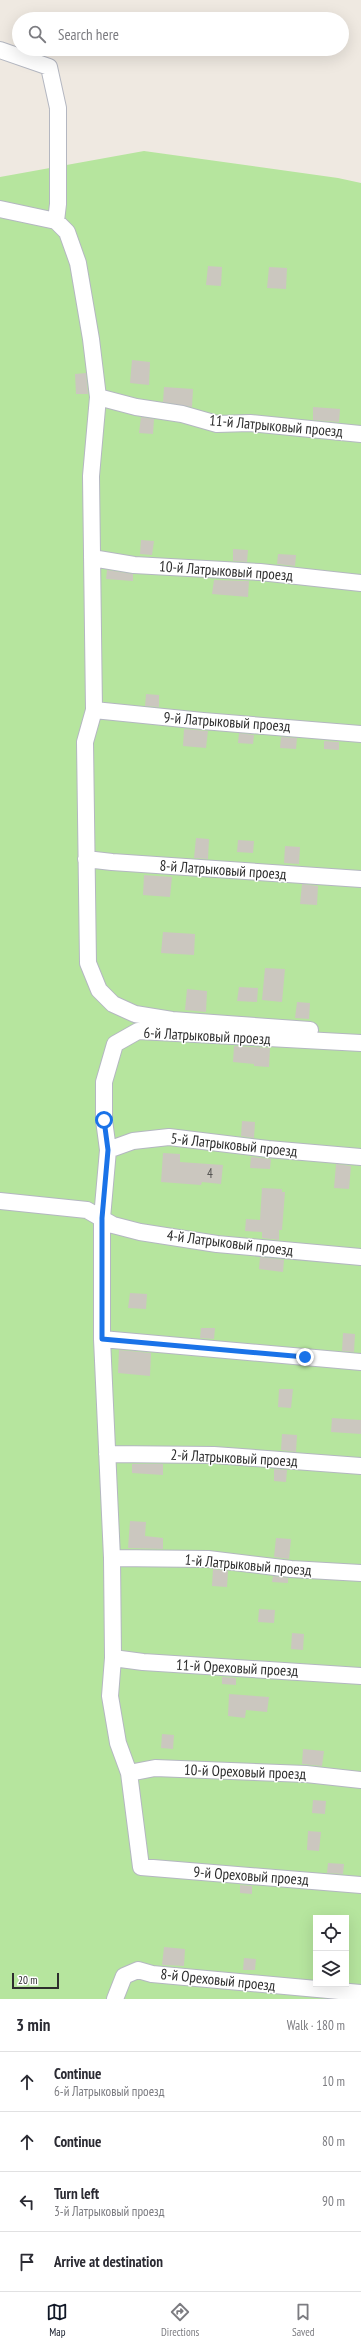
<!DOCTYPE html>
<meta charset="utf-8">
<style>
body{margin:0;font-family:"PT Sans Narrow",sans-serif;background:#f2f2f3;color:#2b2b33}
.controls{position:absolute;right:12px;bottom:12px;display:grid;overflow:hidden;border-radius:0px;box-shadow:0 4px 16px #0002}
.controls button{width:36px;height:36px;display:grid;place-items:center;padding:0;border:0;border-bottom:1px solid #e1e1e2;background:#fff;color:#2b2b33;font:20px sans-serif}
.scale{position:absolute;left:12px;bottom:10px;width:47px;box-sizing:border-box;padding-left:4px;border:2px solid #2e2e2e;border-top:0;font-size:11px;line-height:14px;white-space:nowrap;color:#2e2e2e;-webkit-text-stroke:3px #fff;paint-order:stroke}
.stop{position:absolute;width:12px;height:12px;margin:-9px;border:3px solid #1a73e8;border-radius:50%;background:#fff}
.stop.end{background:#1a73e8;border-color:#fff;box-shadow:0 1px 4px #0008}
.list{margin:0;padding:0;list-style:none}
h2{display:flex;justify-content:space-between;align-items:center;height:52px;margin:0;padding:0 16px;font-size:17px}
h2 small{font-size:13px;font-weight:400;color:#7c7c81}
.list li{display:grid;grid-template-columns:26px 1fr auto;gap:12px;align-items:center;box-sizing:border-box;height:60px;padding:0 16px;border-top:1px solid #e1e1e2}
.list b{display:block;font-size:15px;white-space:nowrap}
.list p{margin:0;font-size:13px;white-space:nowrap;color:#7c7c81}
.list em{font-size:13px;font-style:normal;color:#7c7c81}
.icon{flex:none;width:22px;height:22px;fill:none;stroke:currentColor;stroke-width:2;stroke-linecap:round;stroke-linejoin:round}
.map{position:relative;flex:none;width:361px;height:1999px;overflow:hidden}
.search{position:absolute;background:#fff;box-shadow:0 4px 16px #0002;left:12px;right:12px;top:12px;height:44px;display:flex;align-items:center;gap:10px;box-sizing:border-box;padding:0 14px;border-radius:22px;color:#7c7c81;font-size:15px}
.sheet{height:292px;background:#fff}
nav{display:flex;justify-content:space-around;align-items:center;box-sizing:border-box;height:56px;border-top:1px solid #e1e1e2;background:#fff;font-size:11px;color:#7c7c81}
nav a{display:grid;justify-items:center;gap:2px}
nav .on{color:#111827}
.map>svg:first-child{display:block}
.green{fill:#b6e59e;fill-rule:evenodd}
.building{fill:#cbc7bf}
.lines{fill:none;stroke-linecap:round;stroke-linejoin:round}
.minor-casing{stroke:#b4b7c1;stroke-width:18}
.minor{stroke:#fff;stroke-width:16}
.route{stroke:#1a73e8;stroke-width:5}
.labels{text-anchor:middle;stroke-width:3;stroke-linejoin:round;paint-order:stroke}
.number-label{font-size:13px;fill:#555452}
.street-label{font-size:15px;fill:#2e2e2e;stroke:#fff}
</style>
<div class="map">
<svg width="361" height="1999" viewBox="0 0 361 1999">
<rect width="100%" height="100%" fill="#efe9e1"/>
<path class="green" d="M 144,151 L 338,178 L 361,183 L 361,1999 L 0,1999 L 0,177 ZM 316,1918 L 346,1918 L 346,1984 L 316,1984 Z"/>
<path class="building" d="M 208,266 L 222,267 L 221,286 L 206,285 Z
M 269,267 L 287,268 L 286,289 L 267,288 Z
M 132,360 L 150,362 L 149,385 L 130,383 Z
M 86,373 L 88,394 L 76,394 L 75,374 Z
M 164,387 L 193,389 L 192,407 L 163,402 Z
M 313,407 L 340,409 L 339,422 L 313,420 Z
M 141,417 L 154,419 L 153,434 L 139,433 Z
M 141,540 L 154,541 L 152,555 L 140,554 Z
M 233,549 L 248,550 L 247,562 L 233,561 Z
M 278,554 L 296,555 L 295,566 L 277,564 Z
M 107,570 L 133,574 L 133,581 L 106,579 Z
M 214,580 L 249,581 L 248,597 L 212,594 Z
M 146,694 L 159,695 L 159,707 L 145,706 Z
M 184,729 L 208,731 L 206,748 L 183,746 Z
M 239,733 L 254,735 L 253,744 L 238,743 Z
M 281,737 L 297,738 L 296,749 L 280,748 Z
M 324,741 L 339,742 L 339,750 L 324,749 Z
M 196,838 L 209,839 L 208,859 L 194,858 Z
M 238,840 L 254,841 L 253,853 L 237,852 Z
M 285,846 L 300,847 L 299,864 L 284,863 Z
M 144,875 L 172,877 L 170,897 L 143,895 Z
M 302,884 L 318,886 L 317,905 L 300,904 Z
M 163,932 L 195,934 L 194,955 L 161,953 Z
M 265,968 L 285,969 L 282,1002 L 262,1000 Z
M 239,987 L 258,988 L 257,1002 L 237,1001 Z
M 187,989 L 207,991 L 206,1012 L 185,1010 Z
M 297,1002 L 310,1003 L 309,1019 L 295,1018 Z
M 234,1046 L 270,1048 L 269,1067 L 254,1066 L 254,1064 L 233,1062 Z
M 242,1121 L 255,1122 L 254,1138 L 241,1136 Z
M 163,1153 L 180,1154 L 180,1162 L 223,1165 L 221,1184 L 202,1182 L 201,1185 L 161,1182 Z
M 251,1157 L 271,1159 L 270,1169 L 250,1168 Z
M 336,1164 L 351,1166 L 349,1189 L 334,1188 Z
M 262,1188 L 282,1189 L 282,1192 L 285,1192 L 282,1230 L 279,1230 L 279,1240 L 262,1238 L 262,1232 L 245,1231 L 246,1219 L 260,1220 Z
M 260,1257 L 284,1260 L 283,1272 L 259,1269 Z
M 130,1293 L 147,1294 L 146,1309 L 128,1308 Z
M 201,1328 L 215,1328 L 214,1339 L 200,1338 Z
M 343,1333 L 355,1334 L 354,1352 L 342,1351 Z
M 119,1350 L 151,1353 L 150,1376 L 118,1373 Z
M 279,1389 L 293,1389 L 291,1408 L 278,1407 Z
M 332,1418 L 361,1420 L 361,1434 L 331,1432 Z
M 282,1434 L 297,1435 L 296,1452 L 281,1450 Z
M 132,1464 L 163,1464 L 163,1475 L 132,1473 Z
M 274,1469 L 287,1470 L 286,1482 L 274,1481 Z
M 130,1521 L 146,1522 L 145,1536 L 163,1538 L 163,1549 L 128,1548 Z
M 276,1538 L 291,1539 L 289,1559 L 274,1557 Z
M 213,1569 L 228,1571 L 227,1587 L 212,1586 Z
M 273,1576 L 288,1578 L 288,1583 L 272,1582 Z
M 259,1609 L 275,1610 L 274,1623 L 258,1622 Z
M 292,1633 L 304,1634 L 303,1650 L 291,1649 Z
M 222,1677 L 236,1678 L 236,1685 L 222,1684 Z
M 229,1694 L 269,1697 L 267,1712 L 246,1710 L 245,1718 L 228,1716 Z
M 162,1734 L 174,1735 L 173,1749 L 161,1748 Z
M 303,1749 L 324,1751 L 322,1766 L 302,1764 Z
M 313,1800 L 326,1801 L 325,1814 L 312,1813 Z
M 308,1831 L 321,1832 L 319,1851 L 307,1850 Z
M 328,1863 L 344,1864 L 343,1874 L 327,1873 Z
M 240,1885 L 252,1886 L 252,1894 L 240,1893 Z
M 164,1947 L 185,1949 L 184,1966 L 162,1965 Z
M 244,1958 L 256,1959 L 255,1970 L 243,1970 Z"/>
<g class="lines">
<defs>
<path id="minor" d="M 0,50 L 49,67 L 58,108 L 58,204 L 56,221 L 67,232 L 78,263 L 91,339 L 98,397 L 91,476 L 94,710 L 85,742 L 88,963 L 99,990 L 113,1004 L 135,1014 L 172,1020 L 310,1030
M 0,209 L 56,221
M 98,397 L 136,407 L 182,414 L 217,424 L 250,423 L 361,434
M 92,558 L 134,565 L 260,572 L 361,583
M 94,710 L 203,721 L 361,734
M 86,859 L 112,862 L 361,879
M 361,1043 L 138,1031 L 115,1044 L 104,1082 L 104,1120 L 108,1150 L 102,1218 L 102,1339 L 112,1558 L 113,1658 L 110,1696 L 118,1743 L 129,1773 L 141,1867 L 361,1885
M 108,1150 L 133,1141 L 169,1137 L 268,1149 L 361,1157
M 0,1201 L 87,1210 L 113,1225 L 140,1232 L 217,1244 L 361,1257
M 102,1339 L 361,1362
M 107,1454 L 214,1455 L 361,1466
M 112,1558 L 208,1559 L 291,1569 L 361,1573
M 113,1658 L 143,1662 L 361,1676
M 129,1773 L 155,1768 L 306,1774 L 361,1780
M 115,1999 L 124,1976 L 138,1970 L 152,1974 L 361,1993"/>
</defs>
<use href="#minor" class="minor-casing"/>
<use href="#minor" class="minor"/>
</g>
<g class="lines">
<path class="route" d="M 104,1120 L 108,1150 L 102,1218 L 102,1339 L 305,1357"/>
</g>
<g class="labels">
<g class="number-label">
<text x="210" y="1178">4</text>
</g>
<g class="street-label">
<text transform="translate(276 426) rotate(5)" y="5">11-й Латрыковый проезд</text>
<text transform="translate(226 571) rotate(4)" y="5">10-й Латрыковый проезд</text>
<text transform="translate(227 722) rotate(4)" y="5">9-й Латрыковый проезд</text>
<text transform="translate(223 870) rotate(4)" y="5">8-й Латрыковый проезд</text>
<text transform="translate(207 1036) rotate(3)" y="5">6-й Латрыковый проезд</text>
<text transform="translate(234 1145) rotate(6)" y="5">5-й Латрыковый проезд</text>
<text transform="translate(230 1243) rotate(7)" y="5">4-й Латрыковый проезд</text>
<text transform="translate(234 1458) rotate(3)" y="5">2-й Латрыковый проезд</text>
<text transform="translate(248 1565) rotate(5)" y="5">1-й Латрыковый проезд</text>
<text transform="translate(237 1668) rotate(3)" y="5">11-й Ореховый проезд</text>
<text transform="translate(245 1772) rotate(2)" y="5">10-й Ореховый проезд</text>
<text transform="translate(251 1876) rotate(4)" y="5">9-й Ореховый проезд</text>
<text transform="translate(218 1980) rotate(6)" y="5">8-й Ореховый проезд</text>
</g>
</g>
</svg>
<div class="controls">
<button><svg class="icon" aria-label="locate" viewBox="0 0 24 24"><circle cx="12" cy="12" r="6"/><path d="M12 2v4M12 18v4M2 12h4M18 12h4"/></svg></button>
<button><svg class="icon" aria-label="layers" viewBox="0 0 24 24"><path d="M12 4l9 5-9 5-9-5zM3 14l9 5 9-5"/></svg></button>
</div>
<div class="scale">20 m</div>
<div class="stop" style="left:104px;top:1120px"></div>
<div class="stop end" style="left:305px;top:1357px"></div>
<div class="search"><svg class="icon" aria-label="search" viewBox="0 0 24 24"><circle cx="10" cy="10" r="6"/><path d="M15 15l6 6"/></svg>Search here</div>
</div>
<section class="sheet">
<h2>3 min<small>Walk · 180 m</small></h2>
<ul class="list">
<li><svg class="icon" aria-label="ahead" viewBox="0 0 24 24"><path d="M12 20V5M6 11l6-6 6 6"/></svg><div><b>Continue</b><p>6-й Латрыковый проезд</p></div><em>10 m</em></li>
<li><svg class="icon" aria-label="ahead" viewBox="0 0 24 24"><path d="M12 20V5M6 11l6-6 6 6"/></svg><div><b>Continue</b></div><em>80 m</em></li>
<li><svg class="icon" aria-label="left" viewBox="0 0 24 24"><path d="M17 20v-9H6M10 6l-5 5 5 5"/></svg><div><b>Turn left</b><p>3-й Латрыковый проезд</p></div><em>90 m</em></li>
<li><svg class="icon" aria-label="arrive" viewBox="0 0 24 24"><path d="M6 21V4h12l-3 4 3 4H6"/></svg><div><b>Arrive at destination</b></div></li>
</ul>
</section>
<nav>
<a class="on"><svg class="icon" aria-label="map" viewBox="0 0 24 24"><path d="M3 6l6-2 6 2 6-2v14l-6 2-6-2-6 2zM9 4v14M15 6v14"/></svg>Map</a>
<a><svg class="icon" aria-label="directions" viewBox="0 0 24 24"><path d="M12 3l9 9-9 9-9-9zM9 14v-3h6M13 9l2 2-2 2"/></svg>Directions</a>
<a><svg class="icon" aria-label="saved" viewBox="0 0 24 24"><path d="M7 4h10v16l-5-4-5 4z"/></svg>Saved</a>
</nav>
